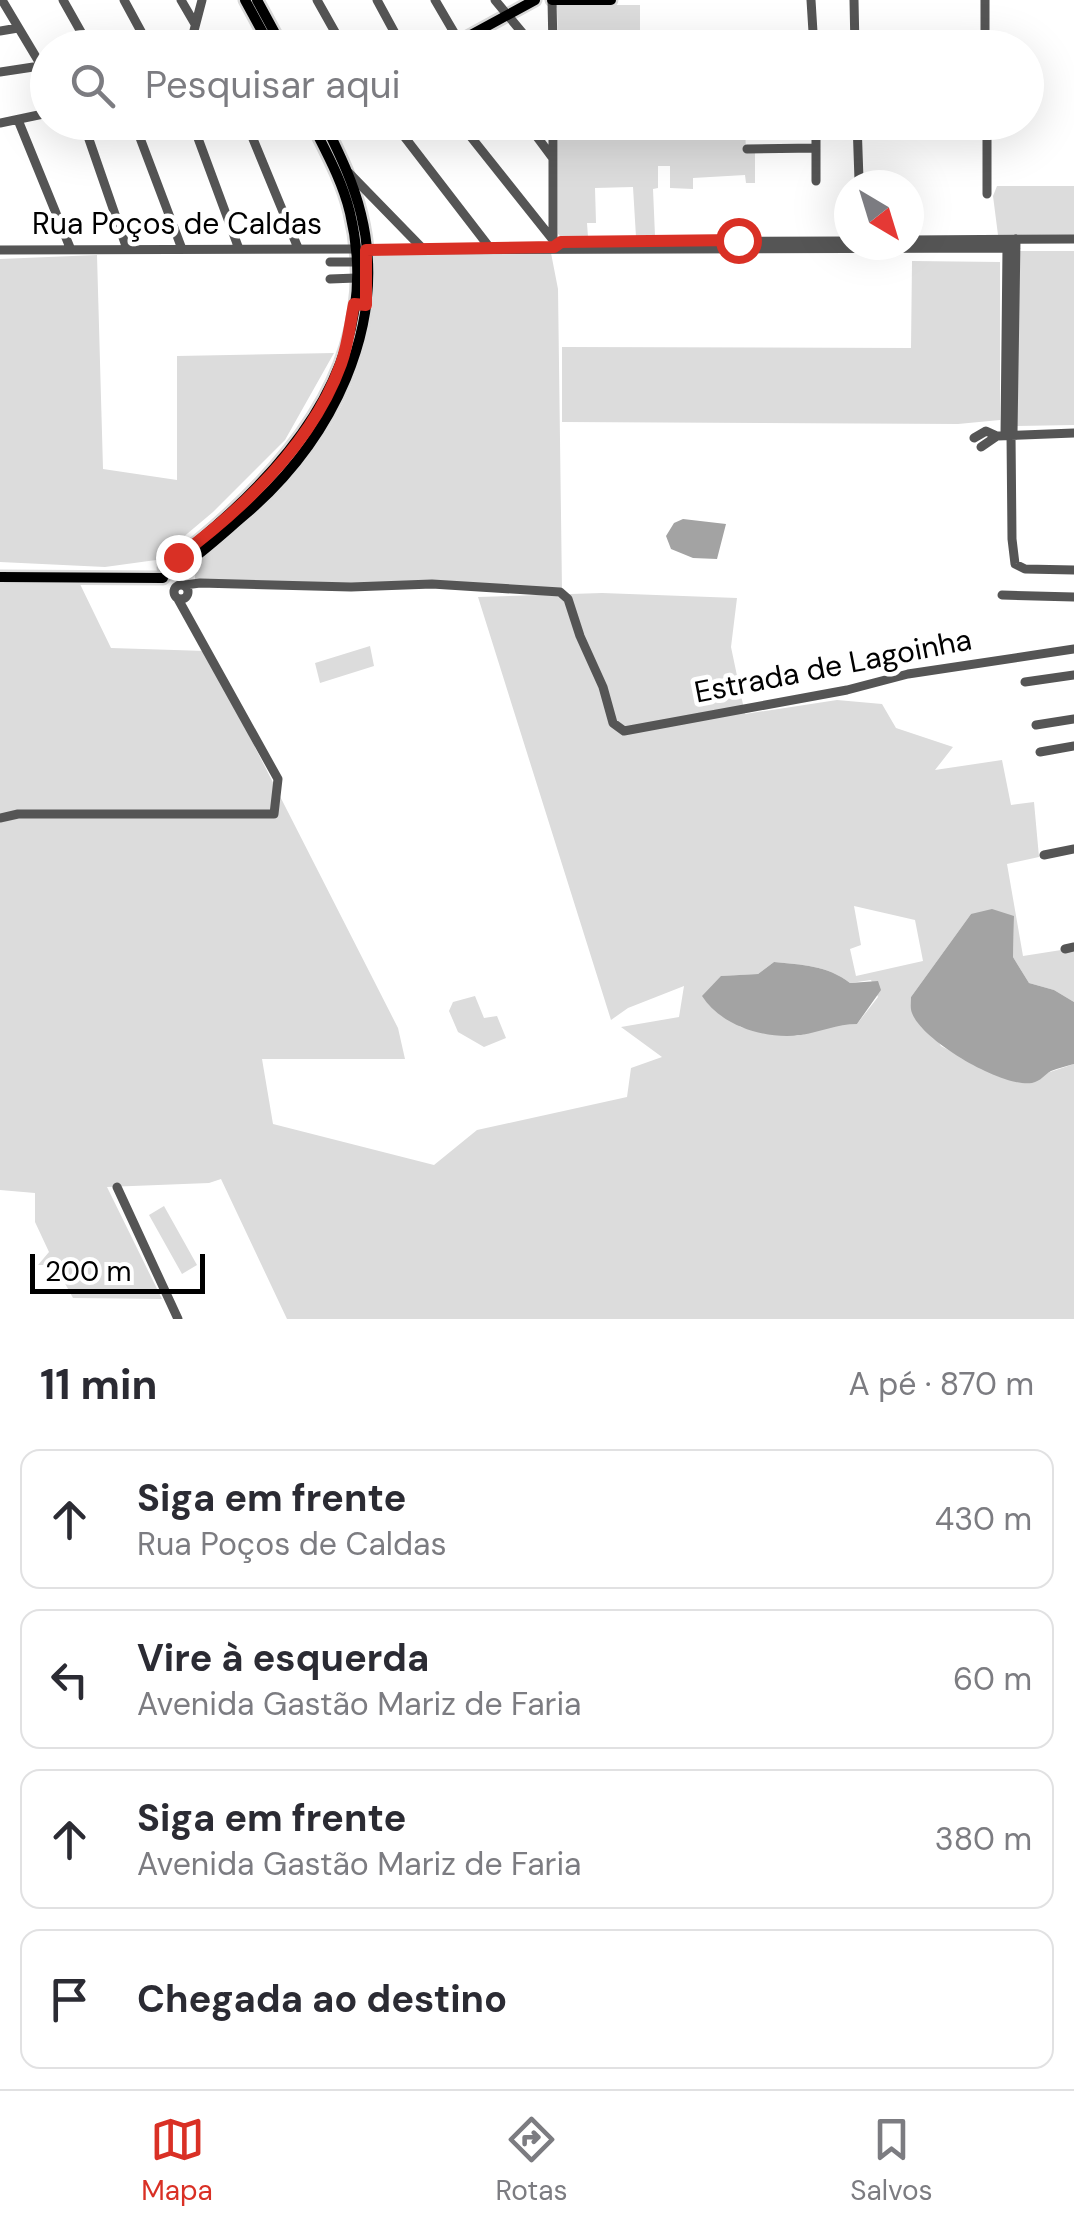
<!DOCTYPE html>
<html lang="pt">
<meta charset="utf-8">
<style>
body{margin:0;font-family:"DM Sans",sans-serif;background:#f7f7f7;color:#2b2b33}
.compass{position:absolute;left:834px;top:170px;width:90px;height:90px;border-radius:50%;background:#fff;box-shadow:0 10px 40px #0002;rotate:142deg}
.scale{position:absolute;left:30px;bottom:25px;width:175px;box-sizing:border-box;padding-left:10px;border:5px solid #000;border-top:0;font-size:28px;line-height:35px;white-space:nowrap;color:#000;-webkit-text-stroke:8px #fff;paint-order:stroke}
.stop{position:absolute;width:30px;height:30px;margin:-22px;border:8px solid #d93025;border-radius:50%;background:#fff}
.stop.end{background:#d93025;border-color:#fff;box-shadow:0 2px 10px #0008}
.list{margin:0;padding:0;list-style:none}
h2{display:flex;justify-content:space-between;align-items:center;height:130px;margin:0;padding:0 40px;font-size:42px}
h2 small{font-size:32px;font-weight:400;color:#7c7c81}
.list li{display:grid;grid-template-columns:65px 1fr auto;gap:30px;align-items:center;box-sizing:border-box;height:140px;margin:0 20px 20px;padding:0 20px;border:2px solid #e1e1e2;border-radius:20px}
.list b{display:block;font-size:38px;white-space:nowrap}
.list p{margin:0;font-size:32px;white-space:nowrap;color:#7c7c81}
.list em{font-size:32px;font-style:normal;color:#7c7c81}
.icon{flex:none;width:55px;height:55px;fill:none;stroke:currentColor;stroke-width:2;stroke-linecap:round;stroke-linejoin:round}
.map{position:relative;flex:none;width:1074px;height:1319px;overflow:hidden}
.search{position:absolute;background:#fff;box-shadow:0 10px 40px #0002;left:30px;right:30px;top:30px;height:110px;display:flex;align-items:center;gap:25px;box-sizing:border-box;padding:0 35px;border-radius:55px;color:#7c7c81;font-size:38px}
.sheet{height:770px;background:#fff}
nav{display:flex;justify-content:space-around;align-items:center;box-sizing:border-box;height:140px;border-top:2px solid #e1e1e2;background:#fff;font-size:28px;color:#7c7c81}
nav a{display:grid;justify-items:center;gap:5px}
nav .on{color:#d93025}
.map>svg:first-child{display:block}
.green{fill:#dcdcdc;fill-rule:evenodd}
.water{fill:#a3a3a3}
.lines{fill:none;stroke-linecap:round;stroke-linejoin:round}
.major-casing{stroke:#dbdbdb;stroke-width:15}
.minor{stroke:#555;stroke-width:9}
.major{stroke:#000;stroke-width:10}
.route{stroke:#d93025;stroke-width:12}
.labels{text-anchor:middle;stroke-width:9;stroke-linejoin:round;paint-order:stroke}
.street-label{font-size:30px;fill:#000;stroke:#fff}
</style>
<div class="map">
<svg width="1074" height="1319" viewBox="0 0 1074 1319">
<rect width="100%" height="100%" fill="#fff"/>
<path class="green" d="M 559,5 L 640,5 L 640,47 L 558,47 L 557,7 Z
M 558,123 L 624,123 L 624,128 L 681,128 L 682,133 L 691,133 L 692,127 L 745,127 L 746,152 L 755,153 L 755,183 L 746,183 L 745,175 L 693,178 L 693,189 L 670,188 L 670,166 L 658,166 L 658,188 L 653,189 L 655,236 L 636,237 L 633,187 L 595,188 L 596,223 L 587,223 L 588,237 L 561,237 L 558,234 Z
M 997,186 L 1074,186 L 1074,236 L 998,235 L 993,196 Z
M 1018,251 L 1074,251 L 1074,425 L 1017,426 Z
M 551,253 L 558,289 L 562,590 L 195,580 L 195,563 C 280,498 353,429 370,317 C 374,297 372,276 372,255 Z
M 97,255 L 103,469 L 177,480 L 177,356 L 334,353 L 285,440 L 213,512 L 156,560 L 105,567 L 0,562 L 0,259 Z
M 912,261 L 1000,262 L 1000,420 L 958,424 L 562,422 L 562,347 L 911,348 Z
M 0,580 L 79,582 L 111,648 L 206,651 L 398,1028 L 405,1059 L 262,1059 L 273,1124 L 434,1165 L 477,1130 L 627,1097 L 631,1068 L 662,1057 L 621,1027 L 679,1017 L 684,986 L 628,1008 L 611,1020 L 478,597 L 602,593 L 737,598 L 731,647 L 745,714 L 837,700 L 882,704 L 896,728 L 953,747 L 935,770 L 1002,760 L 1011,805 L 1034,802 L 1039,857 L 1007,864 L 1023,956 L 1074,948 L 1074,1002 L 1054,990 L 1029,983 L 1013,957 L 1014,916 L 971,914 L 911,997 L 941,1046 L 1000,1077 L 1047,1073 L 1074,1064 L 1074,1319 L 287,1319 L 221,1179 L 209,1183 L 107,1187 L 162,1299 L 73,1298 L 55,1265 L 38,1265 L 49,1252 L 35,1222 L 35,1193 L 0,1190 ZM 854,906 L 915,920 L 923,961 L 856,976 L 850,949 L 861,945 ZM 774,962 C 802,965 827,965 850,983 L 871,980 L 878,997 L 857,1024 L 841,1024 L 797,1036 L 740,1027 L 721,976 L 758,974 Z
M 370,646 L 374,666 L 320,683 L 315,663 Z
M 475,996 L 484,1018 L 497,1016 L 506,1038 L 484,1047 L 458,1032 L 449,1011 L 453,1002 Z
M 164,1206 L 197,1265 L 182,1274 L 149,1215 Z"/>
<path class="water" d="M 683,519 L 726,524 L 717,559 L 693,558 L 671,549 L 666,536 L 674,523 Z
M 992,909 L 1014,916 L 1013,957 L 1029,983 L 1054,990 L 1074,1002 L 1074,1064 C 1067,1066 1058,1068 1051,1071 C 1044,1075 1041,1081 1032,1083 C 1003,1088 922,1041 912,1013 C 910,1008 911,1003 911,997 L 971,914 Z
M 774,962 C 802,965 827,965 850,983 L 878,981 L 881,990 L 857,1024 C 837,1024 820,1032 801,1035 C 766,1040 721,1026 702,996 L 721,976 L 758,974 Z"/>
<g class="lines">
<defs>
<path id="major" d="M 245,0 L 271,48
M 257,0 L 283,48
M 552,0 L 611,0
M 447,48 L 535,0
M 164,568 C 277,482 387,368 350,213 C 342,180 326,152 311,122
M 169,573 C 198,558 222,534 247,513 C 331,440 389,327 361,214 C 353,181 339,153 324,122
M 0,577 L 163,578"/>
</defs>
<use href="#major" class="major-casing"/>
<path class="minor" d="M 2,0 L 48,77
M 63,0 L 90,48
M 124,0 L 150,48
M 181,0 L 195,24
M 317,0 L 344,48
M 377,0 L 403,48
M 435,0 L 459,41
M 495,0 L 535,48
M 552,0 L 553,48
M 811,0 L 814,48
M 854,0 L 855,48
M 985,0 L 985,48
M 0,31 L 18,28
M 191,42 L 202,0
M 181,48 L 191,42 L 205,48
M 0,72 L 40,66
M 18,120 L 71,250
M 83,122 L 127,249
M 134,122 L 182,249
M 192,122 L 239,249
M 246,122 L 298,248
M 393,122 L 490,248
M 459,122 L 553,240
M 526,122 L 552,157
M 816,122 L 816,181
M 857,122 L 859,180
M 987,122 L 987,194
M 0,123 L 48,113
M 747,149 L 816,148
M 349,173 L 423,249
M 553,240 L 553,122
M 909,240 L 1074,239
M 554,247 L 561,242 L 849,241
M 0,250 L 355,249
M 366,250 L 1016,248
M 330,262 L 356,262
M 330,279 L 356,278
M 1013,433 L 1016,239
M 1011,434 L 1012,539 L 1015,564 L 1025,569 L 1074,570
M 1005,435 L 1007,248
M 974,438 L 986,431 L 997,436
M 981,447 L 997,436 L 1074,433
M174 592a7 7 0 1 1 14 0a7 7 0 1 1-14 0Z
M 185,585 L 200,583 L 351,587 L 432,584 L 560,592 L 568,599 L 580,636 L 603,687 L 613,723 L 624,731 L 847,690 L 908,674 L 1074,649
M 1002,595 L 1074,597
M 1025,682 L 1074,675
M 1036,725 L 1074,719
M 1040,752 L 1074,746
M 0,818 L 18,814 L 274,814 L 278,779 L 178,599
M 1044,855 L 1074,849
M 1065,949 L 1074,947
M 117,1187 L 178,1319"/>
<use href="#major" class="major"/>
</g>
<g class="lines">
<path class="route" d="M 178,557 C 244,508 313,442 341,364 C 348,345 350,324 354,304 L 366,305 L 366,250 L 554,247 L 561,242 L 738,240"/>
</g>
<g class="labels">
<g class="street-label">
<text x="177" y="234">Rua Poços de Caldas</text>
<text transform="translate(833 666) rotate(-11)" y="10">Estrada de Lagoinha</text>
</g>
</g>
</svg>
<svg class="compass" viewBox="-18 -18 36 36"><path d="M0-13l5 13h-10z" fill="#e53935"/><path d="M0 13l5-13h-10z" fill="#7c7c81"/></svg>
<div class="scale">200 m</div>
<div class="stop" style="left:738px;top:240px"></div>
<div class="stop end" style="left:178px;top:557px"></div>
<div class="search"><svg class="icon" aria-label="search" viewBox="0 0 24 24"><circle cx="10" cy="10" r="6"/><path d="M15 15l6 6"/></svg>Pesquisar aqui</div>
</div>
<section class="sheet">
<h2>11 min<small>A pé · 870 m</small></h2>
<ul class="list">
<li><svg class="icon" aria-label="ahead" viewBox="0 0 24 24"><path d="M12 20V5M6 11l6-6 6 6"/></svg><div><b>Siga em frente</b><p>Rua Poços de Caldas</p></div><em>430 m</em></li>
<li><svg class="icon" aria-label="left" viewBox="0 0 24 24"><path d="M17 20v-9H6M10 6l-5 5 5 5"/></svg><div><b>Vire à esquerda</b><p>Avenida Gastão Mariz de Faria</p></div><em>60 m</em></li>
<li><svg class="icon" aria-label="ahead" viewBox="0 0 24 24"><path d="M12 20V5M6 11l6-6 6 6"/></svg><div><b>Siga em frente</b><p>Avenida Gastão Mariz de Faria</p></div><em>380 m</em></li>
<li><svg class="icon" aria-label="arrive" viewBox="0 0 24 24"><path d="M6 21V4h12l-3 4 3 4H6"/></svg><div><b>Chegada ao destino</b></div></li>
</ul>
</section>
<nav>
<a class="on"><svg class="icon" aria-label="map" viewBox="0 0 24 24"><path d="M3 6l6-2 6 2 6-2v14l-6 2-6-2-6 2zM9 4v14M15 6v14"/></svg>Mapa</a>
<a><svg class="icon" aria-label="directions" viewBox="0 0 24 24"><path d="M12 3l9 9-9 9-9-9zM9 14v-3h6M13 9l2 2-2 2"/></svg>Rotas</a>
<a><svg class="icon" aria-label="saved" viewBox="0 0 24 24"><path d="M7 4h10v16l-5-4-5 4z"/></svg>Salvos</a>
</nav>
